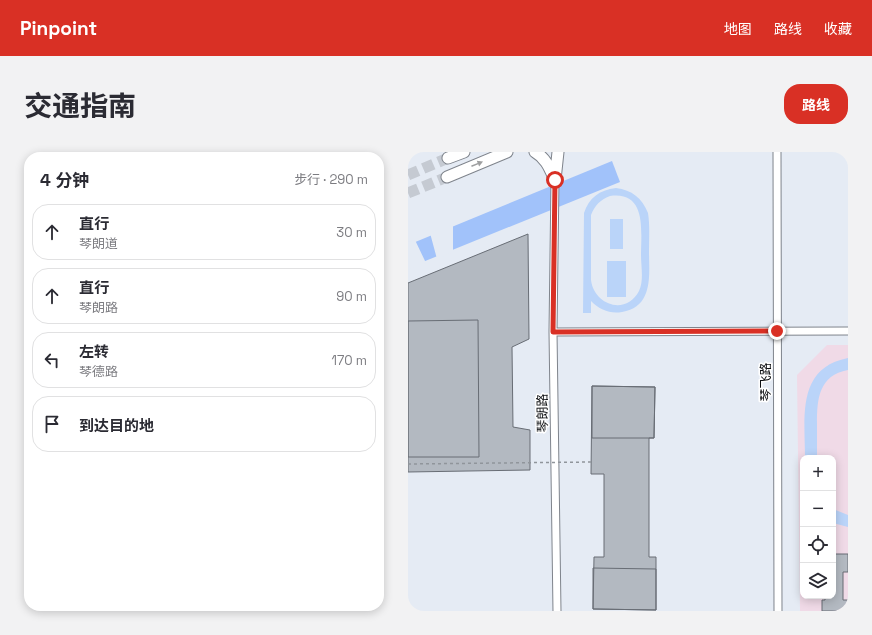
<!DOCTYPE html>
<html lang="zh">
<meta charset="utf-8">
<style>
body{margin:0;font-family:"Space Grotesk","Noto Sans SC",sans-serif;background:#f2f2f3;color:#2b2b33}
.controls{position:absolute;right:12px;bottom:12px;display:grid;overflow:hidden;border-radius:8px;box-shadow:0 2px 10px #0003}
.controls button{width:36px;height:36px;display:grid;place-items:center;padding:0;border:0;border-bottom:1px solid #e1e1e2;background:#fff;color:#2b2b33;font:20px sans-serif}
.stop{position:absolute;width:12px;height:12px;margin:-9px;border:3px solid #d93025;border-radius:50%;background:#fff}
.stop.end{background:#d93025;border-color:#fff;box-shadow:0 1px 4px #0008}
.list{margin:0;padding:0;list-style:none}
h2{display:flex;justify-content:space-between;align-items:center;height:52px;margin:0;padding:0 16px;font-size:17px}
h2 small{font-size:13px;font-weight:400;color:#7c7c81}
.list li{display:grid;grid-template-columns:26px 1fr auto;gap:12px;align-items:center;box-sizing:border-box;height:56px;margin:0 8px 8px;padding:0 8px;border:1px solid #e1e1e2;border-radius:16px}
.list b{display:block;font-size:15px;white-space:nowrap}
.list p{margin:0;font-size:13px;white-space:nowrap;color:#7c7c81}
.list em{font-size:13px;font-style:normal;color:#7c7c81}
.icon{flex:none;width:22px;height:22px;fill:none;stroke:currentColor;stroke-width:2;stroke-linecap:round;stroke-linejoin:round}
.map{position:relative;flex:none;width:440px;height:459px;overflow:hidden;border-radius:16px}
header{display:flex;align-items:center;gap:24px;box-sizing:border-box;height:56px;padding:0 20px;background:#d93025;color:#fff}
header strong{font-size:19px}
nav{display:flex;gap:22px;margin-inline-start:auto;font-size:14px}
.intro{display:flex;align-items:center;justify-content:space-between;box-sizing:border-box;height:96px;padding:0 24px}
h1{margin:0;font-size:28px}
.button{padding:10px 18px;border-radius:16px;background:#d93025;color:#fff;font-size:14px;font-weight:700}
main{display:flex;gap:24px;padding:0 24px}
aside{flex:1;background:#fff;border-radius:16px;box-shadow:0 2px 10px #0003}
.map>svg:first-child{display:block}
.education{fill:#f0dae7;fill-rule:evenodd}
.green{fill:#bad4f9;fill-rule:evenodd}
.water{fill:#a1c2fa}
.pier{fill:#e5ebf4}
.building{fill:#b3b9c1;stroke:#686d75}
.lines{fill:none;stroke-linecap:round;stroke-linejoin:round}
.primary-tunnel{stroke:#c5cad2;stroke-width:11;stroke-dasharray:11 5.5;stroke-linecap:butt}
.minor-casing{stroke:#7f848c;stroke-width:9}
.primary-casing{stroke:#7f848c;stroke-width:13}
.minor{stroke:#fff;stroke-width:7}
.primary{stroke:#fff;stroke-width:11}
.path-bridge{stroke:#90959b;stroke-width:1.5;stroke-dasharray:3 3;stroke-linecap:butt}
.oneway{fill:#9e9fa0}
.route{stroke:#d93025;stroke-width:5}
.labels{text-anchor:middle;stroke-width:3;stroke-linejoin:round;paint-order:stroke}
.street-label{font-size:13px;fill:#0d0f12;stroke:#fff}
</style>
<header>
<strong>Pinpoint</strong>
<nav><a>地图</a><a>路线</a><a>收藏</a></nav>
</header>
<div class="intro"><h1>交通指南</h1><a class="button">路线</a></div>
<main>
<aside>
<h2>4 分钟<small>步行 · 290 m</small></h2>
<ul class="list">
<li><svg class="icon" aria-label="ahead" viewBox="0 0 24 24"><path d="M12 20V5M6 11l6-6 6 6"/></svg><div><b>直行</b><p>琴朗道</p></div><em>30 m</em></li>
<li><svg class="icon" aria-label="ahead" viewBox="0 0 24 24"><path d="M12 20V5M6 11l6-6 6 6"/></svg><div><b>直行</b><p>琴朗路</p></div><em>90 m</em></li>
<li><svg class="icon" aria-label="left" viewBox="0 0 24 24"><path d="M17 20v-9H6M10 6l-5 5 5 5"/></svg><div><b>左转</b><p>琴德路</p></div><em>170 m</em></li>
<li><svg class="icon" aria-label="arrive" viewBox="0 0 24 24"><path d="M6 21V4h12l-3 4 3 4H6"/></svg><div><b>到达目的地</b></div></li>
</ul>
</aside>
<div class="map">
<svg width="440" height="459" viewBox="0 0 440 459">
<rect width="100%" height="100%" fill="#e5ebf4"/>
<path class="education" d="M 419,193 L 440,193 L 440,459 L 392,459 L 389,223 ZM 395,306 L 425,306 L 425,444 L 395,444 Z"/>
<path class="green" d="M 208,36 C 224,38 234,46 240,61 C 242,74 241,86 241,99 C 241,122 246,155 214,160 C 202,162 192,158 183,149 L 183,161 L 175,161 L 176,61 C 181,46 191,38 208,36 ZM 202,44 C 239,39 233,79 233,103 C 233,114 236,129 231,139 C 218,164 186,153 183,128 L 183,63 C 187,53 192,48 202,44 Z
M 202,67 L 215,67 L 215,97 L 202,97 Z
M 199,109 L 218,109 L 218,145 L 199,145 Z
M 440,206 L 440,218 C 411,223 409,247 409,271 C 409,283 409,294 409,306 L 397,306 C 397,266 388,216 440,206 Z
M 425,357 L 440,363 L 440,375 L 425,371 Z"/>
<path class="water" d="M 204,9 L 212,30 L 0,116 L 0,93 Z"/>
<path class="pier" d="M 45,72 L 45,100 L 29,107 L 22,81 Z
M 7,88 L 18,111 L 0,118 L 0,90 Z"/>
<path class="building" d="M 120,82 L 121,187 L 104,195 L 105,275 L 122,278 L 122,318 L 0,320 L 0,131 Z
M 70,168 L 71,305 L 0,305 L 0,169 Z
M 184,234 L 247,235 L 246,286 L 184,286 Z
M 184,234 L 247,235 L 246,286 L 241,286 L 241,405 L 248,405 L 248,458 L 185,457 L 186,405 L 196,405 L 196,322 L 183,322 Z
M 425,402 L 440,402 L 440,420 L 435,420 L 435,448 L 440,448 L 440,459 L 414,459 L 414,448 L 417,448 L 417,444 L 425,444 Z
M 185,416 L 248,417 L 248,458 L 185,457 Z"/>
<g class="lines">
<path class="primary-tunnel" d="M 0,23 L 40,6
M 0,41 L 39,25"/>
<defs>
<path id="minor" d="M 369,0 L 370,459
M 147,28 L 145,180 L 149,459
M 145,180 L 440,179"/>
<path id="primary" d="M 127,0 C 138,6 142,17 147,28
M 40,6 L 56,0
M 39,25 L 99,0
M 147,28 L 150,0"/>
</defs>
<use href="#minor" class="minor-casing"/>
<use href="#primary" class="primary-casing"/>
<use href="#minor" class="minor"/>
<use href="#primary" class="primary"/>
<path class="path-bridge" d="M 0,312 L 183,310"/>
</g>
<defs><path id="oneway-solid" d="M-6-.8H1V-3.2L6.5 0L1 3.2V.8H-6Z"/></defs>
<use class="oneway" href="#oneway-solid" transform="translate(69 12) rotate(-22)"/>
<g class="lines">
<path class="route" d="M 147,28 L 145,180 L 369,179"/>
</g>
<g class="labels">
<g class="street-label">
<text transform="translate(357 230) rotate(-90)" y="5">琴飞路</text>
<text transform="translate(134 261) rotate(-91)" y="5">琴朗路</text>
</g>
</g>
</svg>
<div class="controls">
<button>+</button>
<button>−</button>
<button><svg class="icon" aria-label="locate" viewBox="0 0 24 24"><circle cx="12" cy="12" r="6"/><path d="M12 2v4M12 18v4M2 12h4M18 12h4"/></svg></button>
<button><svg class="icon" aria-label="layers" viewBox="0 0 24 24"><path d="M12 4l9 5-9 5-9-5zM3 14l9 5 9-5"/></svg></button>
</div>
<div class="stop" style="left:147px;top:28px"></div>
<div class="stop end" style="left:369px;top:179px"></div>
</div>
</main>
